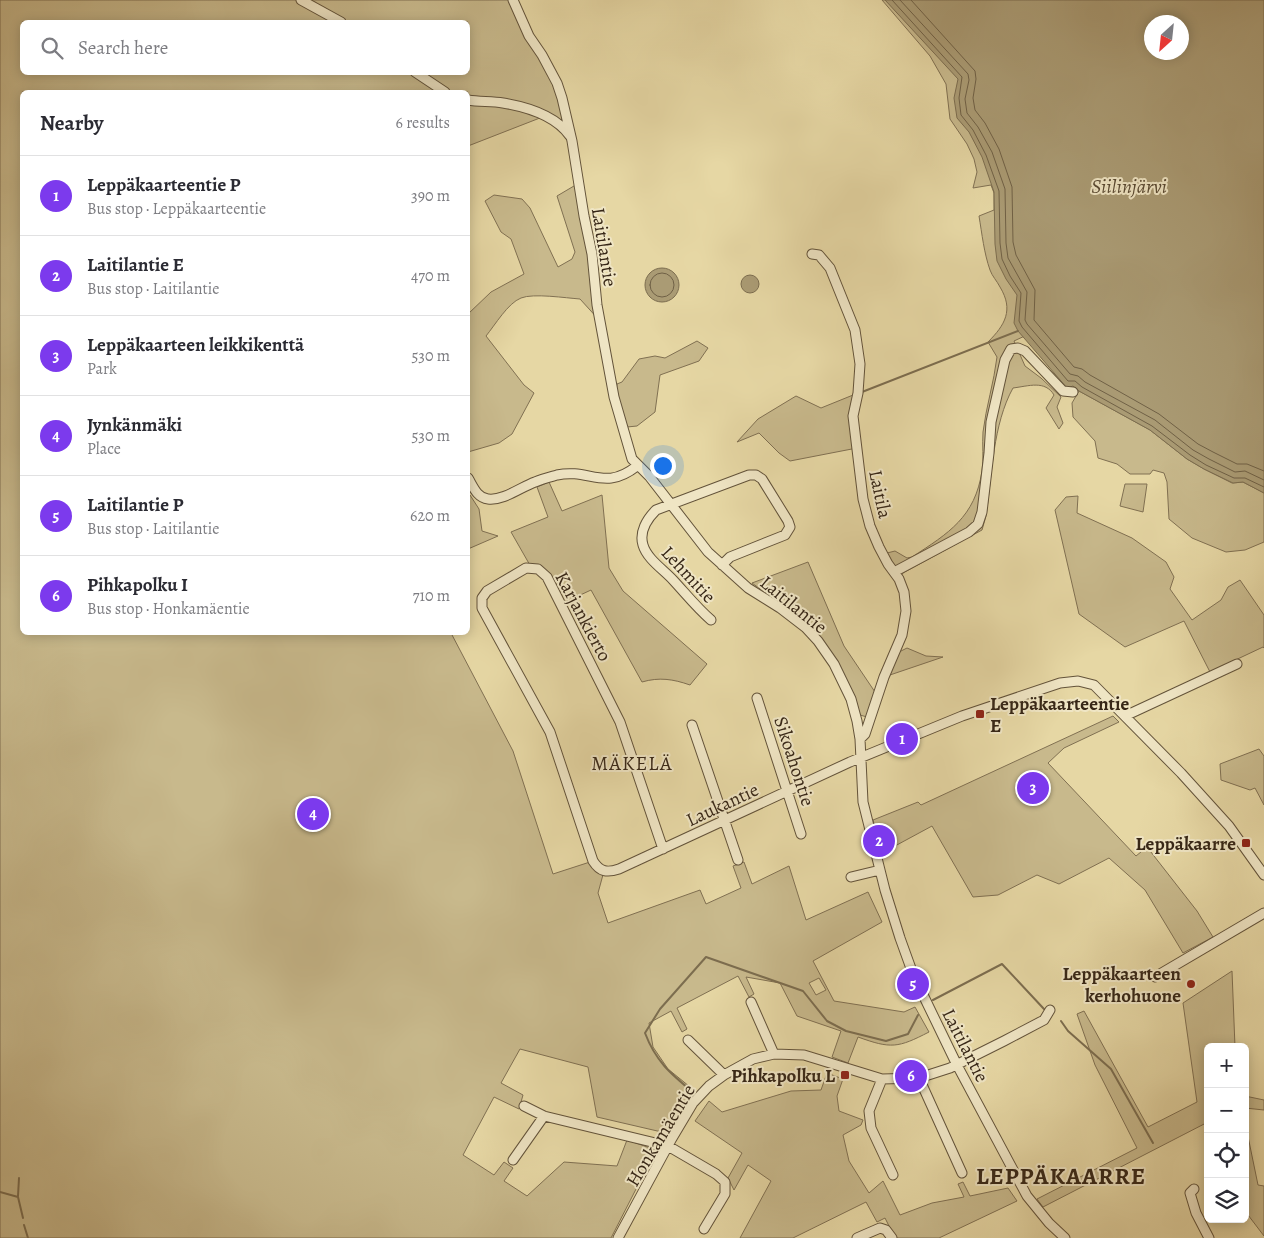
<!DOCTYPE html>
<meta charset="utf-8">
<style>
body{margin:0;font-family:Alegreya,serif;background:#f2f2f3;color:#2b2b33}
.controls{position:absolute;right:15px;bottom:15px;display:grid;overflow:hidden;border-radius:8px;box-shadow:0 2px 12px #0003}
.controls button{width:45px;height:45px;display:grid;place-items:center;padding:0;border:0;border-bottom:1px solid #e1e1e2;background:#fff;color:#2b2b33;font:25px sans-serif}
.compass{position:absolute;left:1144px;top:15px;width:45px;height:45px;border-radius:50%;background:#fff;box-shadow:0 2px 12px #0003;rotate:207deg}
.you{position:absolute;left:662px;top:465px;width:18px;height:18px;margin:-12px;border:4px solid #fff;border-radius:50%;background:#1a73e8;box-shadow:0 0 0 8px #1a73e833}
.badge{display:grid;place-items:center;width:32px;height:32px;border-radius:50%;background:#7c3aed;color:#fff;font-size:16px;font-weight:700}
.pin{position:absolute;translate:-50% -50%;border:2px solid #fff;box-shadow:0 1px 5px #0006}
.list{margin:0;padding:0;list-style:none}
h2{display:flex;justify-content:space-between;align-items:center;height:65px;margin:0;padding:0 20px;font-size:21px}
h2 small{font-size:16px;font-weight:400;color:#7c7c81}
.list li{display:grid;grid-template-columns:32px 1fr auto;gap:15px;align-items:center;box-sizing:border-box;height:80px;padding:0 20px;border-top:1px solid #e1e1e2}
.list b{display:block;font-size:19px;white-space:nowrap}
.list p{margin:0;font-size:16px;white-space:nowrap;color:#7c7c81}
.list em{font-size:16px;font-style:normal;color:#7c7c81}
.icon{flex:none;width:28px;height:28px;fill:none;stroke:currentColor;stroke-width:2;stroke-linecap:round;stroke-linejoin:round}
.map{position:relative;flex:none;width:1264px;height:1238px;overflow:hidden}
.search{position:absolute;background:#fff;box-shadow:0 2px 12px #0003;left:20px;top:20px;width:450px;height:55px;display:flex;align-items:center;gap:12px;box-sizing:border-box;padding:0 18px;border-radius:8px;color:#7c7c81;font-size:19px}
.panel{position:absolute;background:#fff;box-shadow:0 2px 12px #0003;left:20px;top:90px;width:450px;height:545px;border-radius:8px}
.map>svg:first-child{display:block}
.green{fill:#c8b98c;stroke:#807052;fill-rule:evenodd}
.water{fill:#aa9b74;stroke:#7c6d4f;fill-rule:evenodd}
.lines{fill:none;stroke-linecap:round;stroke-linejoin:round}
.shore{stroke:#706146;stroke-width:1}
.stream{stroke:#7c6d4f;stroke-width:2}
.minor-casing{stroke:#63533a;stroke-width:11}
.minor{stroke:#efe5c4;stroke-width:9}
.poi-dot{fill:#8f2418;stroke:#efe5c4;stroke-width:2}
.labels{text-anchor:middle;stroke-width:4;stroke-linejoin:round;paint-order:stroke}
.street-label{font-size:19px;fill:#372717;stroke:#efe5c4}
.poi-label{font-size:19px;font-weight:bold;fill:#372717;stroke:#efe5c4;text-anchor:end}
.water-label{font-size:20px;font-style:italic;fill:#5a4a33;stroke:#efe5c4}
.neighbourhood-label{font-size:20px;letter-spacing:1px;fill:#372717;stroke:#efe5c4}
.district-label{font-size:24px;font-weight:bold;letter-spacing:1px;fill:#372717;stroke:#efe5c4}
</style>
<div class="map">
<svg width="1264" height="1238" viewBox="0 0 1264 1238">
<rect width="100%" height="100%" fill="#e6d7a4"/>
<filter id="stains"><feTurbulence type="fractalNoise" baseFrequency=".004" numOctaves="4"/><feColorMatrix values="0 0 0 0 .2 0 0 0 0 .09 0 0 0 0 .02 0 0 0 .5 -.17"/></filter>
<radialGradient id="worn" r=".72"><stop offset=".6" stop-color="#630" stop-opacity="0"/><stop offset="1" stop-color="#630" stop-opacity=".3"/></radialGradient>
<path class="green" d="M 0,0 L 513,0 L 544,59 L 572,141 L 545,116 L 468,146 L 468,92 L 22,92 L 22,632 L 451,633 L 513,751 L 553,874 L 593,861 L 604,871 L 598,893 L 608,923 L 700,890 L 706,904 L 741,888 L 733,866 L 744,862 L 752,884 L 789,866 L 806,920 L 868,892 L 882,922 L 813,961 L 834,1001 L 904,1012 L 915,1007 L 929,1032 C 898,1048 891,1049 858,1037 L 848,1063 L 832,1057 L 841,1031 L 797,1016 L 780,983 L 746,977 L 754,994 L 749,997 L 738,976 L 677,1008 L 687,1029 L 682,1032 L 671,1011 L 649,1023 L 653,1047 L 668,1069 L 695,1091 L 666,1133 L 597,1117 L 588,1067 L 520,1049 L 501,1083 L 523,1095 L 519,1109 L 494,1097 L 463,1155 L 494,1175 L 504,1162 L 513,1168 L 504,1181 L 527,1196 L 564,1162 L 617,1166 L 627,1140 L 656,1150 L 611,1238 L 0,1238 ZM 22,22 L 468,22 L 468,72 L 22,72 ZM 819,978 L 826,990 L 816,995 L 809,983 Z
M 882,0 L 940,0 L 1044,327 L 1014,341 L 1025,366 L 1041,378 L 1061,397 L 1057,407 L 1063,423 L 1059,429 L 1046,408 L 1054,395 C 1045,380 1029,386 1013,388 C 993,424 992,474 986,516 L 982,530 L 903,573 L 899,579 L 887,553 L 895,551 L 907,558 L 912,557 C 949,533 975,517 982,471 C 984,458 982,445 983,432 C 986,407 994,382 997,357 L 988,342 C 1005,325 1014,310 1000,287 C 997,281 992,276 990,270 C 984,253 982,234 979,216 L 994,210 L 994,193 L 991,185 L 973,188 L 977,172 L 974,159 L 967,144 L 950,119 L 946,84 L 930,56 Z
M 579,183 L 600,321 L 580,299 C 566,298 533,293 521,298 C 508,303 495,325 486,336 L 524,385 L 534,393 L 512,434 L 499,443 L 468,452 L 468,314 L 491,292 L 524,274 L 511,239 L 501,232 L 485,201 L 494,195 L 522,199 L 530,208 L 558,267 L 572,259 L 575,252 L 557,196 Z
M 697,341 L 708,348 L 699,361 L 660,375 L 655,412 L 637,426 L 627,427 L 616,393 L 617,384 L 622,382 L 639,359 L 655,356 L 665,358 Z
M 1079,391 L 1150,430 L 1187,459 L 1204,469 L 1232,483 L 1243,482 L 1264,493 L 1264,542 L 1245,550 L 1226,552 L 1192,538 L 1169,519 L 1167,482 L 1164,473 L 1153,470 L 1150,474 L 1130,474 L 1117,464 L 1098,458 L 1095,441 L 1073,417 L 1072,403 Z
M 858,393 L 853,416 L 857,448 L 790,461 L 779,453 L 759,433 L 737,442 L 758,419 L 796,396 L 821,408 Z
M 549,482 L 562,511 L 602,495 L 609,568 L 623,591 L 707,664 L 690,685 C 673,679 659,677 642,682 L 591,590 L 561,604 L 547,577 L 531,567 L 511,532 L 548,517 L 537,487 Z
M 1125,484 L 1147,484 L 1143,512 L 1120,506 Z
M 470,495 L 479,509 L 482,531 L 498,536 L 468,549 L 468,497 Z
M 1078,496 L 1077,513 L 1132,538 L 1166,562 L 1174,577 L 1170,589 L 1192,620 L 1221,600 L 1228,587 L 1240,580 L 1264,615 L 1264,648 L 1263,647 L 1210,672 L 1184,621 L 1125,647 L 1079,614 L 1055,510 L 1066,497 Z
M 808,562 L 844,646 L 875,692 L 867,717 L 860,715 L 855,697 L 836,661 L 782,605 L 752,583 Z
M 907,648 L 926,656 L 943,657 L 884,677 L 895,654 Z
M 1113,716 L 1119,722 L 1064,748 L 1048,763 L 1136,856 L 1147,847 L 1197,911 L 1213,937 L 1183,953 L 1145,890 L 1109,858 L 1059,884 L 1037,875 L 998,895 L 973,897 L 932,826 L 882,853 L 873,820 L 918,802 L 921,805 Z
M 1259,749 L 1264,756 L 1264,805 L 1255,788 L 1250,790 L 1221,780 L 1220,764 Z
M 1232,971 L 1235,1047 L 1208,1047 L 1208,1122 L 1043,1207 L 1037,1199 L 1137,1148 L 1095,1065 L 1077,1014 L 1084,1011 L 1148,1127 L 1197,1102 L 1183,1003 Z
M 827,1073 L 843,1079 L 837,1096 L 839,1111 L 863,1120 L 861,1125 L 843,1135 L 849,1161 L 869,1193 L 883,1181 L 900,1215 L 932,1203 L 964,1197 L 958,1184 L 963,1182 L 970,1196 L 1008,1188 L 1017,1201 L 939,1238 L 895,1238 L 885,1218 L 877,1222 L 866,1202 L 793,1238 L 740,1238 L 771,1181 L 748,1165 L 734,1190 L 728,1178 L 742,1153 L 695,1121 L 709,1101 L 722,1112 L 791,1091 L 821,1090 Z
M 1245,1096 L 1264,1100 L 1264,1110 L 1245,1108 Z
M 1245,1122 L 1258,1185 L 1264,1186 L 1264,1236 L 1245,1211 Z"/>
<path class="water" d="M 885,0 L 1264,0 L 1264,493 L 1243,482 L 1233,483 L 1204,469 L 1187,459 L 1150,430 L 1079,391 L 1073,386 L 1067,388 L 1018,331 L 1014,323 L 1017,295 L 1006,279 L 997,261 L 995,244 L 994,192 L 982,157 L 969,132 L 957,118 L 954,98 L 958,79 ZM 1152,22 L 1182,22 L 1182,52 L 1152,52 Z
M645 285a17 17 0 1 1 34 0a17 17 0 1 1-34 0Z
M741 284a9 9 0 1 1 18 0a9 9 0 1 1-18 0Z"/>
<g class="lines">
<path class="shore" d="M 892,0 L 962,77 L 959,98 L 961,115 L 973,130 L 986,155 L 999,191 L 1000,243 L 1002,259 L 1010,276 L 1021,293 L 1019,321 L 1022,327 L 1068,381 L 1075,381 L 1082,387 L 1152,426 L 1190,455 L 1206,465 L 1234,478 L 1245,478 L 1264,487
M 900,0 L 968,74 L 969,80 L 965,99 L 967,113 L 978,127 L 992,152 L 1005,189 L 1006,243 L 1008,258 L 1027,292 L 1025,320 L 1027,324 L 1070,374 L 1078,376 L 1085,382 L 1155,420 L 1193,450 L 1209,459 L 1235,472 L 1245,471 L 1264,480
M 911,0 L 975,71 L 976,79 L 973,98 L 975,110 L 985,123 L 999,149 L 1012,187 L 1013,242 L 1016,255 L 1035,290 L 1034,320 L 1074,367 L 1082,369 L 1090,375 L 1159,414 L 1198,444 L 1213,452 L 1237,464 L 1247,464 L 1264,471
M650 285a12 12 0 1 1 24 0a12 12 0 1 1-24 0Z"/>
<path class="stream" d="M 862,392 L 1018,331
M 933,1000 L 1002,964 L 1044,1009
M 1061,1021 L 1068,1031 L 1111,1069 L 1153,1143
M 694,1093 C 671,1074 656,1062 645,1033 L 660,1009 L 706,957 L 803,991 L 827,1021 L 846,1031 L 886,1041 L 908,1034 L 918,1015
M 0,1192 L 18,1197 L 23,1218
M 18,1196 L 19,1178
M 24,1225 L 28,1238"/>
<defs>
<path id="minor" d="M 301,0 L 341,22
M 513,0 L 529,36 L 542,55 L 557,83 L 562,98 L 572,141 L 584,216 L 592,254 L 597,305 L 614,397 L 632,459 L 649,476 L 708,552 L 748,588 L 780,608 L 806,628 L 818,641 L 834,664 L 851,699 L 857,721 L 860,739 L 863,802 L 885,890 L 900,938 L 913,974 L 957,1065 L 1027,1196 L 1049,1223 L 1065,1238
M 415,72 L 445,92
M 468,100 C 479,102 492,101 503,103 C 527,107 556,116 570,136
M 812,254 L 819,255 L 830,268 L 855,330 L 860,364 L 858,393 L 853,416 L 863,499 L 870,526 L 879,547 L 888,564 L 899,579 L 904,592 L 906,611 L 902,635 L 884,677 L 865,734 L 860,739
M 468,478 C 473,486 477,498 488,499 C 503,501 521,487 535,482 C 542,479 550,477 557,475 C 590,468 604,492 637,466
M 894,572 L 969,532 L 978,524 L 982,512 L 989,453 L 991,422 L 1005,360 L 1011,349 L 1018,348 L 1025,351 L 1063,391 L 1073,392
M 711,620 C 697,608 686,594 673,580 C 664,570 647,559 643,545 C 639,532 647,519 656,510 L 749,475 L 756,475 L 762,479 L 788,521 L 790,527 L 785,535 L 730,557 L 722,565
M 757,698 L 801,834
M 1125,716 L 1237,664
M 692,725 L 738,860
M 663,849 L 620,722 L 547,577 L 538,569 L 526,568 L 487,591 L 482,598 L 482,608 L 550,732 L 593,861 C 600,872 607,873 619,869 L 850,762 L 962,716 L 1060,683 L 1078,681 L 1094,685 L 1181,773 L 1229,826 L 1264,875
M 851,877 L 880,870
M 1155,977 L 1264,913
M 751,1002 L 774,1054
M 688,1040 L 724,1075
M 919,1078 L 962,1173
M 882,1079 L 869,1111 L 871,1128 L 893,1175
M 524,1106 L 544,1116 L 668,1146 L 716,1174 L 725,1182 L 725,1194 L 704,1229
M 513,1160 L 544,1116
M 1194,1189 L 1190,1193 L 1196,1213 L 1209,1238
M 618,1238 L 671,1140 L 693,1103 L 709,1086 L 724,1075 L 753,1059 L 774,1054 L 804,1055 L 882,1079 L 919,1078 L 950,1068 L 1004,1041 L 1044,1020 L 1050,1010
M 857,1238 L 880,1228 L 886,1230 L 892,1238"/>
</defs>
<use href="#minor" class="minor-casing"/>
<use href="#minor" class="minor"/>
</g>
<g class="poi-dot">
<rect x="975" y="709" width="10" height="10" rx="2.5"/>
<rect x="1241" y="838" width="10" height="10" rx="2.5"/>
<circle cx="1191" cy="984" r="5"/>
<rect x="840" y="1070" width="10" height="10" rx="2.5"/>
</g>
<g class="labels">
<g class="street-label">
<text transform="translate(605 247) rotate(81)" y="7">Laitilantie</text>
<text transform="translate(881 494) rotate(78)" y="7">Laitila</text>
<text transform="translate(689 574) rotate(47)" y="7">Lehmitie</text>
<text transform="translate(794 604) rotate(39)" y="7">Laitilantie</text>
<text transform="translate(584 616) rotate(62)" y="7">Karjankierto</text>
<text transform="translate(795 761) rotate(72)" y="7">Sikoahontie</text>
<text transform="translate(722 804) rotate(-25)" y="7">Laukantie</text>
<text transform="translate(966 1045) rotate(63)" y="7">Laitilantie</text>
<text transform="translate(660 1135) rotate(-59)" y="7">Honkamäentie</text>
</g>
<g class="poi-label">
<text x="990" y="710" text-anchor="start">Leppäkaarteentie<tspan x="990" dy="22">E</tspan></text>
<text x="1236" y="850">Leppäkaarre</text>
<text x="1181" y="980">Leppäkaarteen<tspan x="1181" dy="22">kerhohuone</tspan></text>
<text x="835" y="1082">Pihkapolku L</text>
</g>
<g class="water-label">
<text x="1129" y="193">Siilinjärvi</text>
</g>
<g class="neighbourhood-label">
<text x="632" y="770">MÄKELÄ</text>
</g>
<g class="district-label">
<text x="1061" y="1184">LEPPÄKAARRE</text>
</g>
</g>
<rect width="100%" height="100%" filter="url(#stains)"/>
<rect width="100%" height="100%" fill="url(#worn)"/>
</svg>
<div class="controls">
<button>+</button>
<button>−</button>
<button><svg class="icon" aria-label="locate" viewBox="0 0 24 24"><circle cx="12" cy="12" r="6"/><path d="M12 2v4M12 18v4M2 12h4M18 12h4"/></svg></button>
<button><svg class="icon" aria-label="layers" viewBox="0 0 24 24"><path d="M12 4l9 5-9 5-9-5zM3 14l9 5 9-5"/></svg></button>
</div>
<svg class="compass" viewBox="-18 -18 36 36"><path d="M0-13l5 13h-10z" fill="#e53935"/><path d="M0 13l5-13h-10z" fill="#7c7c81"/></svg>
<div class="you"></div>
<div class="pin badge" style="left:902px;top:739px">1</div>
<div class="pin badge" style="left:879px;top:841px">2</div>
<div class="pin badge" style="left:1033px;top:788px">3</div>
<div class="pin badge" style="left:313px;top:814px">4</div>
<div class="pin badge" style="left:913px;top:984px">5</div>
<div class="pin badge" style="left:911px;top:1076px">6</div>
<div class="search"><svg class="icon" aria-label="search" viewBox="0 0 24 24"><circle cx="10" cy="10" r="6"/><path d="M15 15l6 6"/></svg>Search here</div>
<section class="panel">
<h2>Nearby<small>6 results</small></h2>
<ul class="list">
<li><span class="badge">1</span><div><b>Leppäkaarteentie P</b><p>Bus stop · Leppäkaarteentie</p></div><em>390 m</em></li>
<li><span class="badge">2</span><div><b>Laitilantie E</b><p>Bus stop · Laitilantie</p></div><em>470 m</em></li>
<li><span class="badge">3</span><div><b>Leppäkaarteen leikkikenttä</b><p>Park</p></div><em>530 m</em></li>
<li><span class="badge">4</span><div><b>Jynkänmäki</b><p>Place</p></div><em>530 m</em></li>
<li><span class="badge">5</span><div><b>Laitilantie P</b><p>Bus stop · Laitilantie</p></div><em>620 m</em></li>
<li><span class="badge">6</span><div><b>Pihkapolku I</b><p>Bus stop · Honkamäentie</p></div><em>710 m</em></li>
</ul>
</section>
</div>
